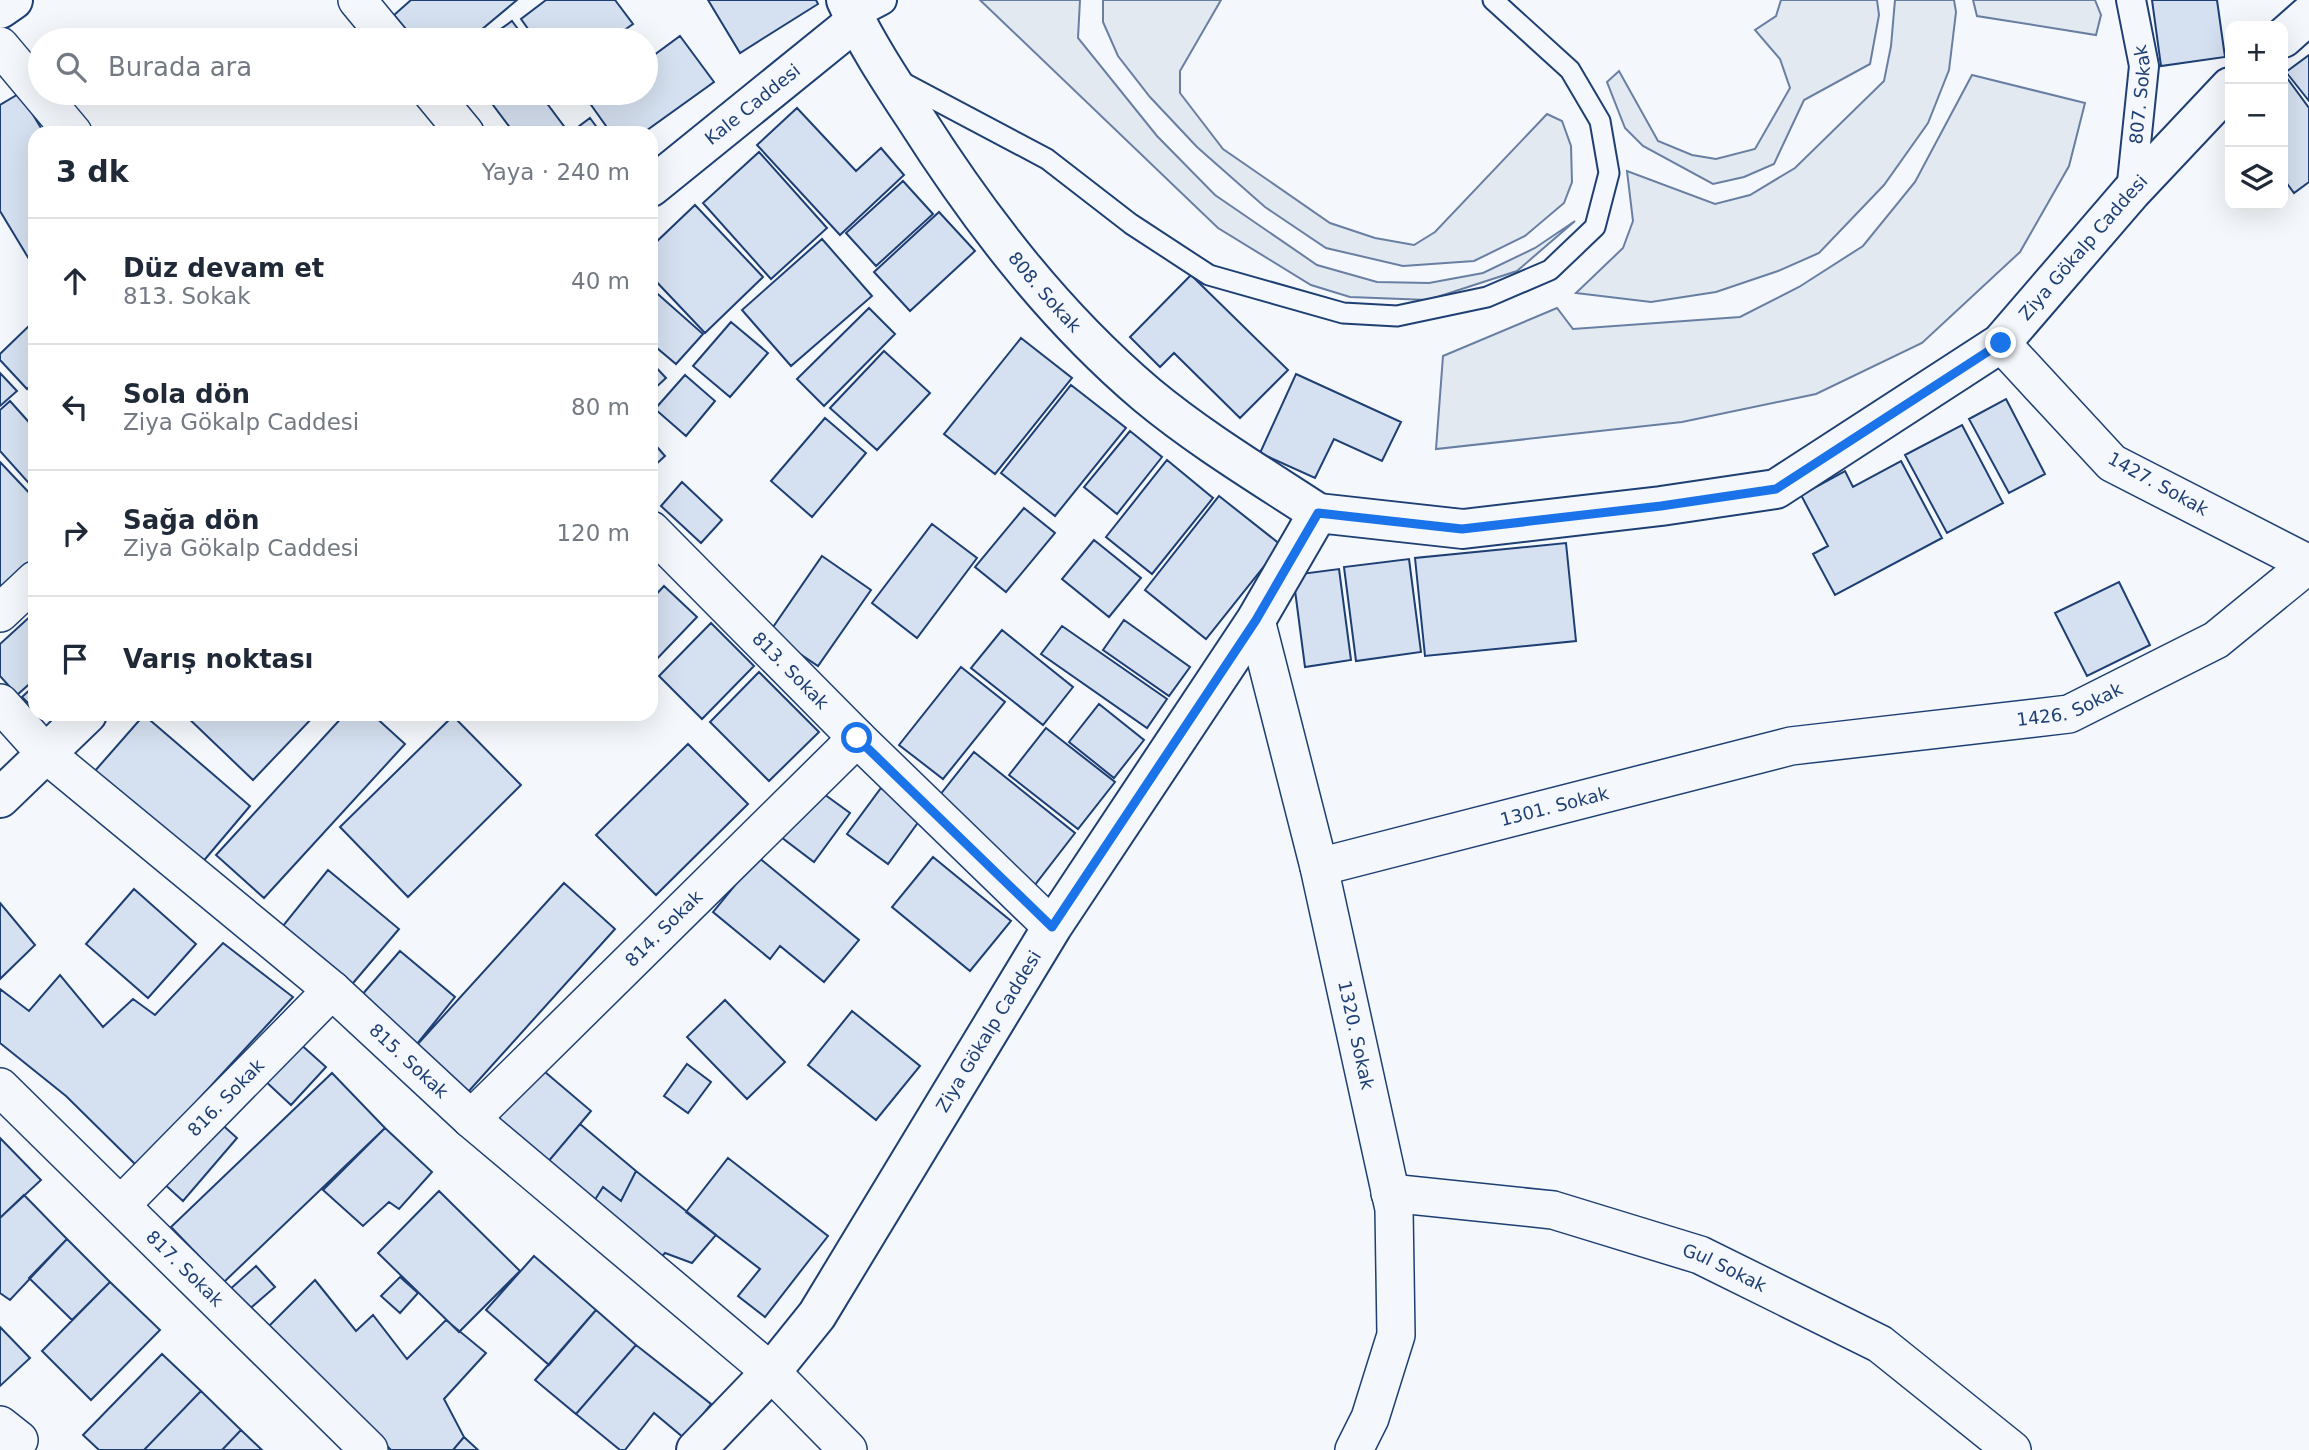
<!DOCTYPE html>
<html lang="tr">
<meta charset="utf-8">
<style>
body{margin:0;font-family:"DejaVu Sans",sans-serif;background:#f6f6f7;color:#1f2937}
.controls{position:absolute;right:21px;top:21px;display:grid;overflow:hidden;border-radius:14px;box-shadow:0 7px 28px #0002}
.controls button{width:63px;height:63px;display:grid;place-items:center;padding:0;border:0;border-bottom:2px solid #e0e1e3;background:#fff;color:#1f2937;font:35px sans-serif}
.stop{position:absolute;width:21px;height:21px;margin:-16px;border:5px solid #1a73e8;border-radius:50%;background:#fff}
.stop.end{background:#1a73e8;border-color:#fff;box-shadow:0 2px 7px #0008}
.list{margin:0;padding:0;list-style:none}
h2{display:flex;justify-content:space-between;align-items:center;height:91px;margin:0;padding:0 28px;font-size:30px}
h2 small{font-size:23px;font-weight:400;color:#747a83}
.list li{display:grid;grid-template-columns:46px 1fr auto;gap:21px;align-items:center;box-sizing:border-box;height:126px;padding:0 28px;border-top:2px solid #e0e1e3}
.list b{display:block;font-size:26px;white-space:nowrap}
.list p{margin:0;font-size:23px;white-space:nowrap;color:#747a83}
.list em{font-size:23px;font-style:normal;color:#747a83}
.icon{flex:none;width:38px;height:38px;fill:none;stroke:currentColor;stroke-width:2;stroke-linecap:round;stroke-linejoin:round}
.map{position:relative;flex:none;width:2309px;height:1450px;overflow:hidden}
.search{position:absolute;background:#fff;box-shadow:0 7px 28px #0002;left:28px;top:28px;width:630px;height:77px;display:flex;align-items:center;gap:18px;box-sizing:border-box;padding:0 24px;border-radius:38px;color:#747a83;font-size:26px}
.panel{position:absolute;background:#fff;box-shadow:0 7px 28px #0002;left:28px;top:126px;width:630px;height:595px;border-radius:21px}
.map>svg:first-child{display:block}
.green{fill:#e3e9f0;stroke:#687fa3;stroke-width:2}
.building{fill:#d5e0f0;stroke:#1d3f73;stroke-width:2}
.lines{fill:none;stroke-linecap:round;stroke-linejoin:round}
.service-casing{stroke:#1d3f73;stroke-width:23}
.pedestrian-casing{stroke:#1d3f73;stroke-width:32}
.minor-casing{stroke:#1d3f73;stroke-width:40}
.tertiary-casing{stroke:#1d3f73;stroke-width:42}
.secondary-casing{stroke:#1d3f73;stroke-width:42}
.service{stroke:#f4f7fb;stroke-width:19}
.pedestrian{stroke:#f4f7fb;stroke-width:28}
.minor{stroke:#f4f7fb;stroke-width:37}
.tertiary{stroke:#f4f7fb;stroke-width:38}
.secondary{stroke:#f4f7fb;stroke-width:38}
.route{stroke:#1a73e8;stroke-width:9}
.labels{text-anchor:middle;stroke-width:5;stroke-linejoin:round;paint-order:stroke}
.street-label{font-size:18px;fill:#1d3f73;stroke:#f4f7fb}
</style>
<div class="map">
<svg width="2309" height="1450" viewBox="0 0 2309 1450">
<rect width="100%" height="100%" fill="#f4f7fb"/>
<path class="green" d="M 980,0 L 1080,0 L 1078,38 L 1157,136 L 1215,195 L 1317,265 L 1377,282 L 1429,283 L 1483,273 L 1535,248 L 1575,221 L 1517,271 L 1428,300 L 1350,297 L 1311,285 L 1218,228 Z
M 1103,0 L 1221,0 L 1180,71 L 1180,93 L 1223,149 L 1330,223 L 1375,238 L 1414,245 L 1435,232 L 1547,114 L 1562,121 L 1571,146 L 1572,182 L 1564,203 L 1525,236 L 1474,261 L 1403,266 L 1326,248 L 1265,207 L 1197,147 L 1150,97 L 1118,56 L 1103,22 Z
M 1781,0 L 1877,0 L 1879,15 L 1870,64 L 1804,100 L 1774,164 L 1744,177 L 1713,184 L 1643,146 L 1625,128 L 1607,82 L 1619,71 L 1658,141 L 1692,155 L 1716,159 L 1755,149 L 1790,88 L 1780,59 L 1755,30 L 1776,16 Z
M 1895,0 L 1954,0 L 1956,12 L 1949,70 L 1928,123 L 1884,185 L 1819,253 L 1778,271 L 1716,292 L 1651,302 L 1576,293 L 1623,248 L 1633,221 L 1627,171 L 1715,204 L 1750,195 L 1795,168 L 1884,81 L 1891,46 Z
M 1973,0 L 2095,0 L 2101,15 L 2096,35 L 1977,16 Z
M 1972,75 L 2085,103 L 2069,166 L 2020,252 L 1922,343 L 1816,394 L 1682,422 L 1436,449 L 1443,356 L 1557,308 L 1573,329 L 1740,317 L 1799,287 L 1863,246 L 1915,182 Z"/>
<path class="building" d="M 411,0 L 517,0 L 469,40 L 415,40 L 394,15 Z
M 546,0 L 615,0 L 633,24 L 610,40 L 536,40 L 521,19 Z
M 708,0 L 816,0 L 818,4 L 740,53 Z
M 2152,0 L 2217,0 L 2225,57 L 2161,66 Z
M 512,21 L 526,40 L 485,40 Z
M 680,36 L 714,82 L 643,133 L 611,133 L 589,102 L 602,93 L 646,93 L 646,61 Z
M 2309,55 L 2309,101 L 2286,72 Z
M 2287,78 L 2309,108 L 2309,182 L 2294,193 L 2283,178 L 2283,81 Z
M 20,93 L 44,133 L 35,133 L 35,269 L 0,211 L 0,105 Z
M 484,93 L 550,93 L 543,98 L 569,133 L 514,133 Z
M 797,108 L 856,171 L 881,148 L 904,175 L 840,235 L 757,145 Z
M 590,118 L 601,133 L 570,133 Z
M 759,152 L 827,228 L 771,279 L 703,203 Z
M 903,181 L 933,214 L 876,266 L 846,233 Z
M 695,205 L 763,277 L 705,333 L 651,276 L 651,247 Z
M 939,212 L 975,251 L 910,311 L 874,272 Z
M 822,239 L 872,296 L 791,366 L 742,310 Z
M 1191,275 L 1288,370 L 1240,418 L 1174,353 L 1160,367 L 1130,337 Z
M 651,288 L 703,334 L 676,364 L 651,343 Z
M 869,308 L 895,334 L 824,406 L 797,379 Z
M 35,320 L 35,382 L 27,389 L 0,360 L 0,354 Z
M 731,322 L 768,353 L 730,397 L 693,366 Z
M 1021,338 L 1072,378 L 995,474 L 944,434 Z
M 884,351 L 930,393 L 877,450 L 830,408 Z
M 651,362 L 666,378 L 651,392 Z
M 0,373 L 17,391 L 0,406 Z
M 1296,374 L 1401,422 L 1382,461 L 1334,439 L 1315,478 L 1260,453 Z
M 685,375 L 715,401 L 686,436 L 655,409 Z
M 1071,385 L 1126,428 L 1055,516 L 1001,473 Z
M 2006,399 L 2045,474 L 2009,493 L 1969,419 Z
M 10,401 L 35,429 L 35,490 L 0,451 L 0,410 Z
M 825,418 L 866,453 L 812,517 L 771,481 Z
M 1962,425 L 2003,503 L 1947,533 L 1905,455 Z
M 1130,431 L 1162,457 L 1117,514 L 1084,487 Z
M 651,440 L 665,456 L 651,469 Z
M 1167,460 L 1213,498 L 1152,574 L 1106,537 Z
M 1901,461 L 1942,538 L 1835,595 L 1813,554 L 1828,546 L 1801,495 L 1845,471 L 1853,487 Z
M 0,462 L 35,499 L 35,563 L 0,595 Z
M 682,482 L 722,520 L 701,543 L 661,506 Z
M 1219,496 L 1281,545 L 1206,639 L 1145,590 Z
M 1024,508 L 1055,533 L 1006,592 L 975,567 Z
M 932,524 L 977,558 L 917,638 L 872,603 Z
M 1094,540 L 1141,578 L 1109,617 L 1062,579 Z
M 1566,543 L 1576,641 L 1425,656 L 1415,558 Z
M 822,556 L 871,590 L 818,666 L 769,633 Z
M 1409,559 L 1421,652 L 1356,661 L 1344,567 Z
M 1339,569 L 1351,660 L 1305,667 L 1293,575 Z
M 2119,582 L 2150,645 L 2087,676 L 2055,613 Z
M 664,586 L 697,617 L 652,664 L 651,600 Z
M 35,612 L 35,679 L 17,695 L 0,676 L 0,644 Z
M 1124,620 L 1190,667 L 1169,696 L 1103,650 Z
M 711,623 L 754,666 L 702,719 L 659,676 Z
M 1062,626 L 1167,699 L 1147,728 L 1041,654 Z
M 1002,630 L 1073,687 L 1043,725 L 971,668 Z
M 961,667 L 1005,702 L 943,779 L 899,745 Z
M 759,672 L 819,732 L 769,781 L 710,722 Z
M 35,685 L 35,710 L 22,697 Z
M 1099,704 L 1144,740 L 1114,778 L 1069,742 Z
M 184,714 L 316,714 L 253,780 Z
M 345,714 L 372,714 L 405,744 L 264,898 L 216,855 Z
M 144,715 L 250,806 L 201,864 L 94,772 Z
M 453,716 L 521,785 L 408,897 L 340,827 Z
M 1046,728 L 1115,782 L 1078,829 L 1009,775 Z
M 688,744 L 748,804 L 656,895 L 596,835 Z
M 974,752 L 1075,833 L 1034,886 L 932,805 Z
M 881,788 L 922,817 L 888,864 L 847,834 Z
M 817,789 L 850,813 L 814,862 L 781,837 Z
M 758,857 L 859,940 L 824,982 L 780,946 L 770,959 L 713,912 Z
M 933,857 L 1011,921 L 970,971 L 892,907 Z
M 328,870 L 399,929 L 348,989 L 278,932 Z
M 564,883 L 615,929 L 468,1092 L 416,1046 Z
M 134,889 L 196,944 L 148,998 L 86,944 Z
M 0,903 L 35,945 L 0,979 Z
M 223,943 L 293,997 L 137,1166 L 66,1096 L 0,1043 L 0,989 L 29,1011 L 60,975 L 103,1027 L 133,999 L 155,1015 Z
M 400,951 L 455,997 L 417,1044 L 361,996 Z
M 725,1000 L 785,1062 L 747,1099 L 687,1037 Z
M 852,1011 L 920,1066 L 876,1120 L 808,1065 Z
M 298,1042 L 326,1067 L 291,1105 L 263,1079 Z
M 687,1064 L 711,1082 L 688,1113 L 664,1096 Z
M 538,1066 L 591,1111 L 547,1163 L 494,1118 Z
M 332,1073 L 385,1128 L 224,1282 L 171,1227 Z
M 217,1120 L 237,1138 L 183,1201 L 162,1182 Z
M 580,1124 L 636,1171 L 621,1201 L 603,1187 L 591,1206 L 547,1163 Z
M 385,1128 L 432,1172 L 399,1209 L 389,1202 L 363,1226 L 323,1190 Z
M 0,1138 L 41,1180 L 0,1218 Z
M 728,1158 L 828,1236 L 765,1317 L 738,1296 L 760,1269 L 686,1212 Z
M 636,1171 L 716,1235 L 692,1263 L 665,1253 L 657,1262 L 591,1206 L 603,1187 L 621,1201 Z
M 439,1191 L 520,1271 L 459,1332 L 378,1253 Z
M 24,1195 L 67,1239 L 10,1300 L 0,1293 L 0,1218 Z
M 67,1239 L 110,1282 L 72,1320 L 29,1278 Z
M 534,1256 L 596,1310 L 549,1365 L 486,1310 Z
M 256,1266 L 275,1287 L 246,1312 L 228,1291 Z
M 400,1277 L 418,1293 L 400,1313 L 381,1296 Z
M 315,1280 L 356,1331 L 373,1315 L 407,1359 L 446,1320 L 486,1353 L 444,1399 L 464,1437 L 453,1450 L 391,1450 L 268,1327 Z
M 110,1282 L 160,1330 L 91,1400 L 42,1351 Z
M 596,1310 L 636,1345 L 576,1414 L 535,1380 Z
M 0,1327 L 30,1358 L 0,1386 Z
M 636,1345 L 711,1404 L 684,1438 L 654,1413 L 625,1450 L 620,1450 L 576,1414 Z
M 162,1354 L 201,1391 L 144,1450 L 99,1450 L 83,1435 Z
M 201,1391 L 241,1430 L 222,1450 L 144,1450 Z
M 241,1430 L 262,1450 L 222,1450 Z
M 464,1437 L 478,1450 L 453,1450 Z"/>
<g class="lines">
<defs>
<path id="service" d="M 898,80 L 1047,159 L 1131,224 L 1209,275 L 1343,313 L 1397,316 L 1487,297 L 1550,270 L 1595,227 L 1609,173 L 1600,121 L 1570,70 L 1493,0"/>
<g id="pedestrian">
<path d="M 856,0 L 861,11 L 882,0"/>
<path id="s1" d="M 2131,192 L 2144,66 L 2131,0"/>
</g>
<g id="minor">
<path d="M 357,0 L 390,40"/>
<path d="M 0,46 L 73,133"/>
<path d="M 432,93 L 465,133"/>
<path id="s2" d="M 651,530 L 857,738 L 1052,927"/>
<path d="M 0,613 L 35,580"/>
<path id="s3" d="M 1256,620 L 1319,867 L 1394,1209 L 1396,1335 L 1370,1418 L 1354,1450"/>
<path id="s4" d="M 0,703 L 46,754 L 332,990 L 471,1119 L 771,1372 L 848,1450"/>
<path id="s5" d="M 1319,867 L 1791,746 L 2069,714 L 2216,640 L 2309,564 L 2112,463 L 2001,343"/>
<path id="s6" d="M 0,1087 L 369,1450"/>
<path id="s7" d="M 471,1119 L 857,738"/>
<path id="s8" d="M 1390,1193 L 1553,1210 L 1700,1255 L 1880,1344 L 2012,1450"/>
<path id="s9" d="M 121,1205 L 332,990"/>
<path d="M 0,1425 L 19,1440 L 10,1450"/>
</g>
<g id="tertiary">
<path d="M 2283,38 L 2309,15"/>
<path id="s10" d="M 651,187 L 856,21"/>
<path d="M 0,798 L 87,714"/>
<path id="s11" d="M 696,1450 L 771,1372 L 817,1315 L 1052,927 L 1256,620 L 1318,513 L 1463,529 L 1661,506 L 1776,489 L 2001,343 L 2131,192 L 2230,87"/>
</g>
<g id="secondary">
<path id="s12" d="M 846,0 C 865,42 891,81 916,119 C 981,221 1055,317 1147,395 C 1200,439 1260,475 1318,513"/>
<path d="M 0,9 L 13,0"/>
</g>
</defs>
<use href="#service" class="service-casing"/>
<use href="#pedestrian" class="pedestrian-casing"/>
<use href="#minor" class="minor-casing"/>
<use href="#tertiary" class="tertiary-casing"/>
<use href="#secondary" class="secondary-casing"/>
<use href="#service" class="service"/>
<use href="#pedestrian" class="pedestrian"/>
<use href="#minor" class="minor"/>
<use href="#tertiary" class="tertiary"/>
<use href="#secondary" class="secondary"/>
</g>
<g class="lines">
<path class="route" d="M 857,738 L 1052,927 L 1256,620 L 1318,513 L 1462,529 L 1661,506 L 1776,489 L 2001,343"/>
</g>
<g class="labels">
<g class="street-label">
<text dy="6" stroke="none"><textPath href="#s1" startOffset="98">807. Sokak</textPath></text>
<text dy="6" stroke="none"><textPath href="#s10" startOffset="131">Kale Caddesi</textPath></text>
<text dy="6" stroke="none"><textPath href="#s11" startOffset="1983">Ziya Gökalp Caddesi</textPath></text>
<text dy="6" stroke="none"><textPath href="#s12" startOffset="354">808. Sokak</textPath></text>
<text transform="translate(2158 484) rotate(29)" y="6">1427. Sokak</text>
<text dy="6" stroke="none"><textPath href="#s2" startOffset="198">813. Sokak</textPath></text>
<text dy="6" stroke="none"><textPath href="#s5" startOffset="770">1426. Sokak</textPath></text>
<text dy="6" stroke="none"><textPath href="#s5" startOffset="243">1301. Sokak</textPath></text>
<text dy="6" stroke="none"><textPath href="#s7" startOffset="271">814. Sokak</textPath></text>
<text dy="6" stroke="none"><textPath href="#s11" startOffset="513">Ziya Gökalp Caddesi</textPath></text>
<text dy="6" stroke="none"><textPath href="#s3" startOffset="427">1320. Sokak</textPath></text>
<text dy="6" stroke="none"><textPath href="#s4" startOffset="544">815. Sokak</textPath></text>
<text dy="6" stroke="none"><textPath href="#s9" startOffset="150">816. Sokak</textPath></text>
<text dy="6" stroke="none"><textPath href="#s6" startOffset="259">817. Sokak</textPath></text>
<text dy="6" stroke="none"><textPath href="#s8" startOffset="345">Gul Sokak</textPath></text>
</g>
</g>
</svg>
<div class="controls">
<button>+</button>
<button>−</button>
<button><svg class="icon" aria-label="layers" viewBox="0 0 24 24"><path d="M12 4l9 5-9 5-9-5zM3 14l9 5 9-5"/></svg></button>
</div>
<div class="stop" style="left:857px;top:738px"></div>
<div class="stop end" style="left:2001px;top:343px"></div>
<div class="search"><svg class="icon" aria-label="search" viewBox="0 0 24 24"><circle cx="10" cy="10" r="6"/><path d="M15 15l6 6"/></svg>Burada ara</div>
<section class="panel">
<h2>3 dk<small>Yaya · 240 m</small></h2>
<ul class="list">
<li><svg class="icon" aria-label="ahead" viewBox="0 0 24 24"><path d="M12 20V5M6 11l6-6 6 6"/></svg><div><b>Düz devam et</b><p>813. Sokak</p></div><em>40 m</em></li>
<li><svg class="icon" aria-label="left" viewBox="0 0 24 24"><path d="M17 20v-9H6M10 6l-5 5 5 5"/></svg><div><b>Sola dön</b><p>Ziya Gökalp Caddesi</p></div><em>80 m</em></li>
<li><svg class="icon" aria-label="right" viewBox="0 0 24 24"><path d="M7 20v-9h11M14 6l5 5-5 5"/></svg><div><b>Sağa dön</b><p>Ziya Gökalp Caddesi</p></div><em>120 m</em></li>
<li><svg class="icon" aria-label="arrive" viewBox="0 0 24 24"><path d="M6 21V4h12l-3 4 3 4H6"/></svg><div><b>Varış noktası</b></div></li>
</ul>
</section>
</div>
